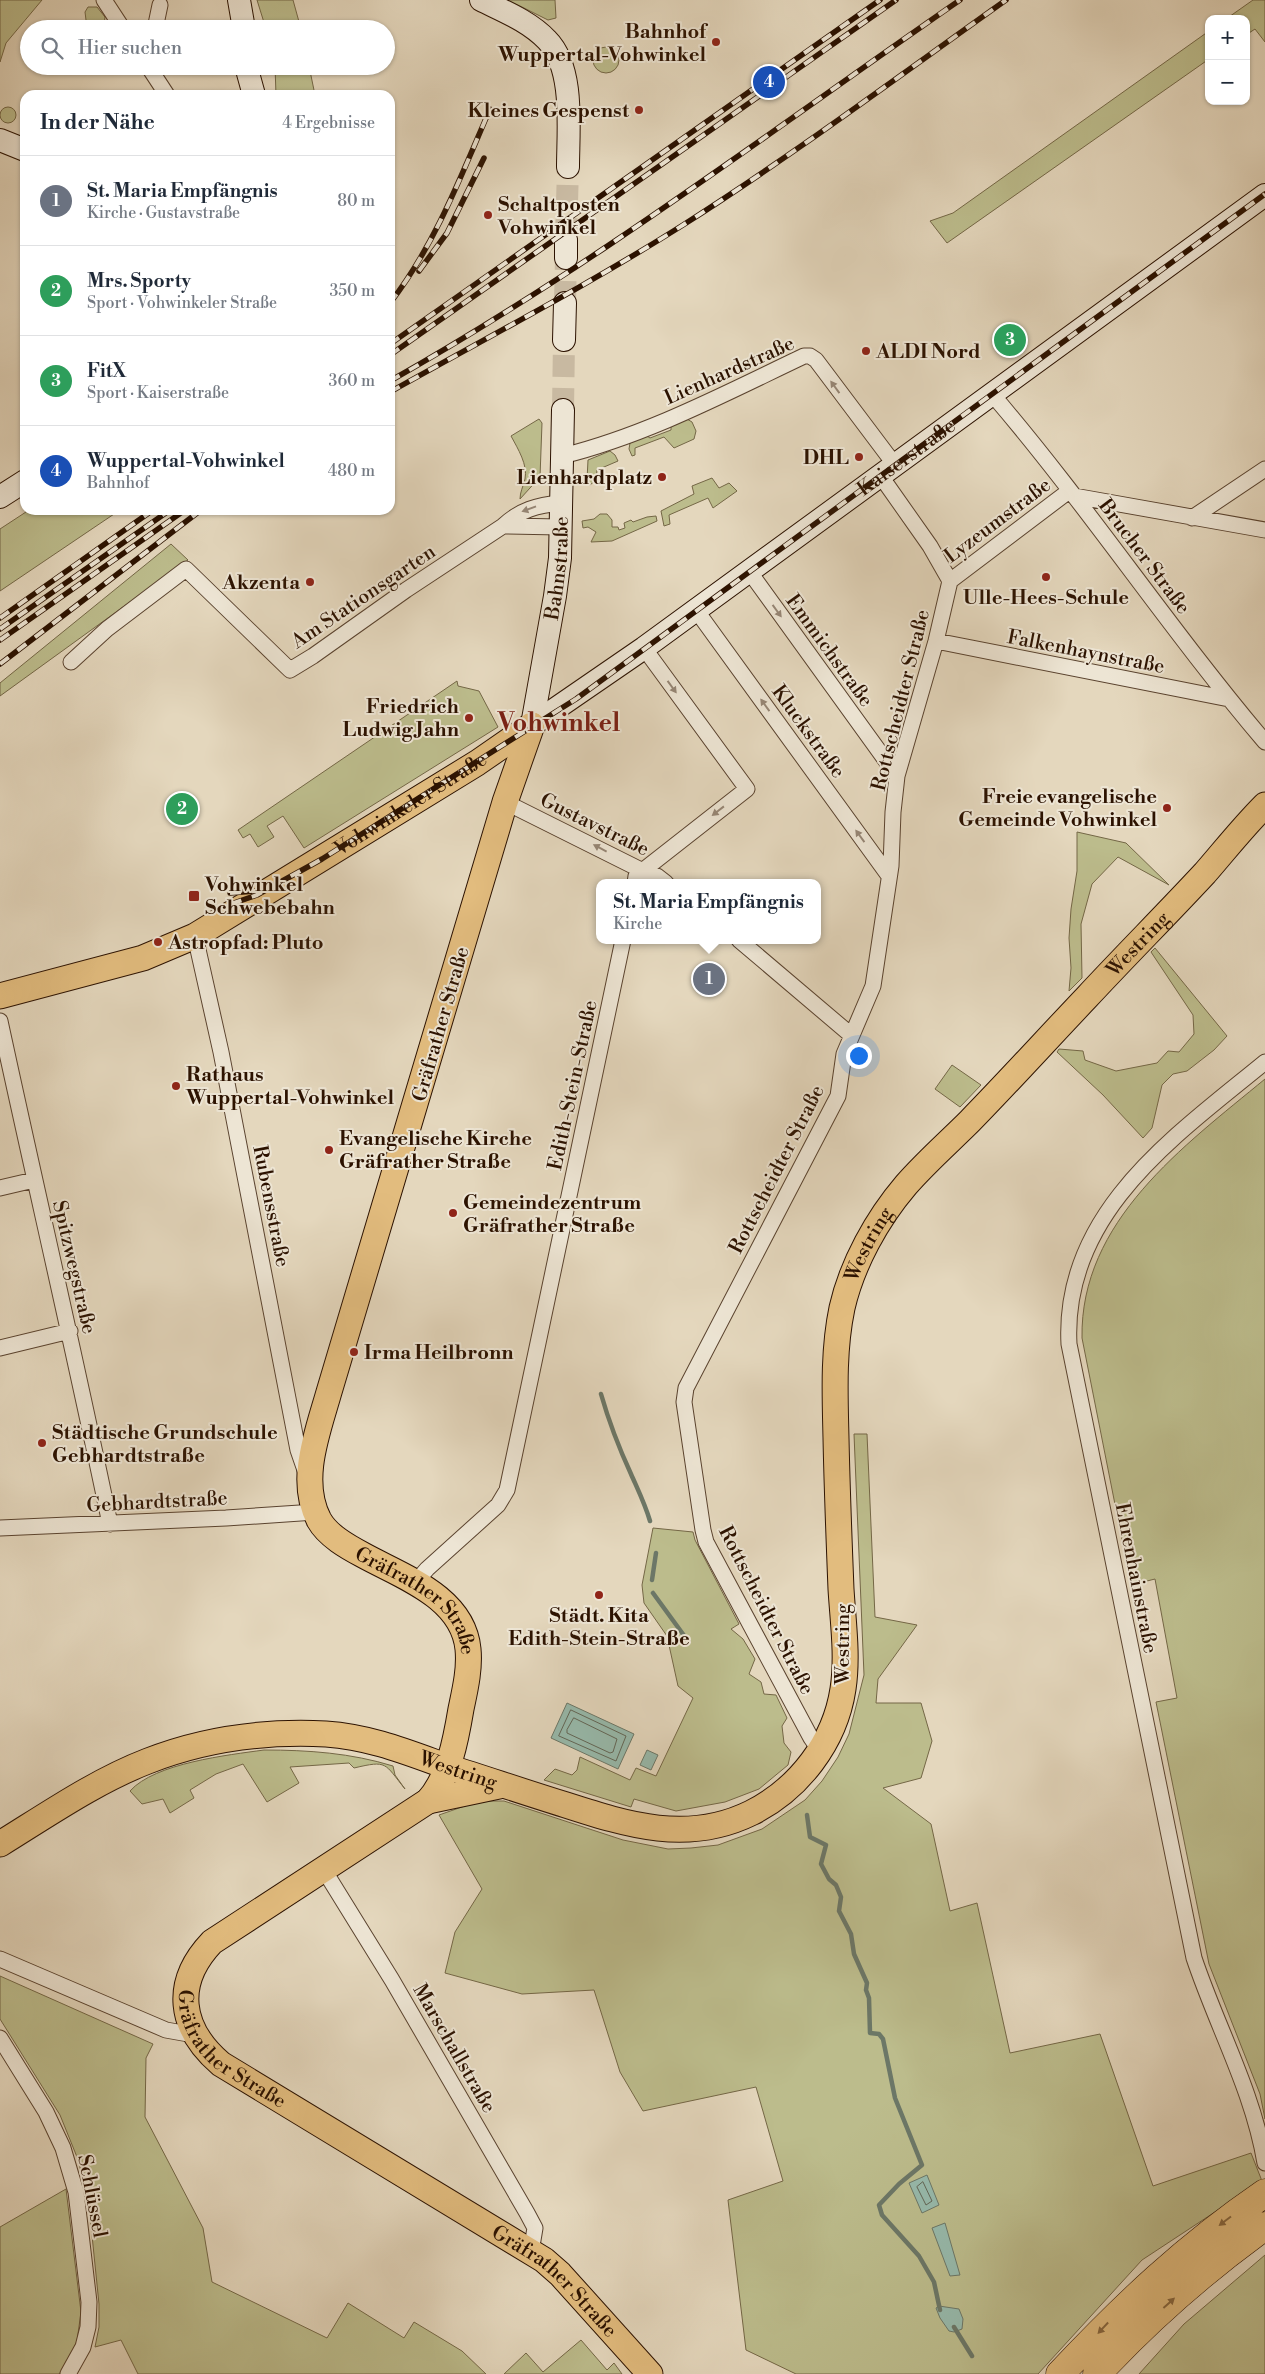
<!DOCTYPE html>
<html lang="de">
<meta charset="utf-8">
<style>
body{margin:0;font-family:"Libre Bodoni",serif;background:#f6f6f7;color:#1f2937}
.controls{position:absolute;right:15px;top:15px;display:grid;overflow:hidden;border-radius:10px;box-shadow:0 1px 4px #0004}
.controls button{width:45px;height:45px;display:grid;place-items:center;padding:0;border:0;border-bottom:1px solid #e0e1e3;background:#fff;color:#1f2937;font:25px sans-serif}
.you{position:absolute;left:858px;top:1055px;width:18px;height:18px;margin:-12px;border:4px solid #fff;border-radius:50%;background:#1a73e8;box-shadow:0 0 0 8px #1a73e833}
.badge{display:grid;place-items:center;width:32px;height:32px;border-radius:50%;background:#8f2418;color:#fff;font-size:16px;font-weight:700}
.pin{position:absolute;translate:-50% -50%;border:2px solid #fff;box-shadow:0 1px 5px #0006}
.popup{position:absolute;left:596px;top:879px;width:225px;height:65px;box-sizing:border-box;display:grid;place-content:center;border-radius:10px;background:#fff;filter:drop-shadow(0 1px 4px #0005);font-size:16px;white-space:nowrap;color:#747a83}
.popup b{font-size:19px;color:#1f2937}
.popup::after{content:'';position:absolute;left:50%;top:100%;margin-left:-10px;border:10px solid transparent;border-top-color:#fff}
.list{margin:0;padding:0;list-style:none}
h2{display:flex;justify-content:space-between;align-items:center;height:65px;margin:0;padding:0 20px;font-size:21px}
h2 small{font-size:16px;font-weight:400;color:#747a83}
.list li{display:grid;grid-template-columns:32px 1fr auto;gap:15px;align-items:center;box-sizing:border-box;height:90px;padding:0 20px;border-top:1px solid #e0e1e3}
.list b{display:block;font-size:19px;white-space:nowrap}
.list p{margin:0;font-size:16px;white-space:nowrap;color:#747a83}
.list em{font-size:16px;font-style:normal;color:#747a83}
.icon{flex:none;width:28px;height:28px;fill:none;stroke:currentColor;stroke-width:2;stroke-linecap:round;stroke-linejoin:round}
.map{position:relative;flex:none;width:1265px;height:2374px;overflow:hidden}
.search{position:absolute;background:#fff;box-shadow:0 1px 4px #0004;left:20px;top:20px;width:375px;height:55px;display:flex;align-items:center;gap:12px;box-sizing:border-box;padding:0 18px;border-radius:28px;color:#747a83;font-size:19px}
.panel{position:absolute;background:#fff;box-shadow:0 1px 4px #0004;left:20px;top:90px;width:375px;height:425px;border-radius:15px}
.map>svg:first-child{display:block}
.green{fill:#bcbc8c;stroke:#746746}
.water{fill:#97baac;stroke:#6c7767}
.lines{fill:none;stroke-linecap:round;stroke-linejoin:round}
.shore{stroke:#626656;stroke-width:1}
.stream{stroke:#6c7767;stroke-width:4.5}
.secondary-tunnel{stroke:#c8b9a1;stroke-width:22;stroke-dasharray:22 11;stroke-linecap:butt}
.street-casing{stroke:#5a432f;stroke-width:17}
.secondary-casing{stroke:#2c1200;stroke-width:24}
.primary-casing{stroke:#2c1200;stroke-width:27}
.highway-casing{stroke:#2c1200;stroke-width:29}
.street{stroke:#ede5d4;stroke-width:15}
.secondary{stroke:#ede5d4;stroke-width:22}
.primary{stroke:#e2bc7e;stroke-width:25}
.highway{stroke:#e2bc7e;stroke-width:28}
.rail-casing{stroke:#2c1200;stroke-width:5.5}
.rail{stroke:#ede5d4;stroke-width:4;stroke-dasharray:11;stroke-linecap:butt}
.oneway{fill:#968675}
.oneway2{fill:#87673f}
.poi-dot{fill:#8f2418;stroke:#ede5d4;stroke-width:2}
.labels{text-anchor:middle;stroke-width:4;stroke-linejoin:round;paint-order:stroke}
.poi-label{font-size:20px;font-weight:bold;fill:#2c1200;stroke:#ede5d4;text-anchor:start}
.street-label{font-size:20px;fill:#2c1200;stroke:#ede5d4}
.district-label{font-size:25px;font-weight:bold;fill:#7a1f14;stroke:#ede5d4}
</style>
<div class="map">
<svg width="1265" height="2374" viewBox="0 0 1265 2374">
<rect width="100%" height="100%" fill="#e4d7bd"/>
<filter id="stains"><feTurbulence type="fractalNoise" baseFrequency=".004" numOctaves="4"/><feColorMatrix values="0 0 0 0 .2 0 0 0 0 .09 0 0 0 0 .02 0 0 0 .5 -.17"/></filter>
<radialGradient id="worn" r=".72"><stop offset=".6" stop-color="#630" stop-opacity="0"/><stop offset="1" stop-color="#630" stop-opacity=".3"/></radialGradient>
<path class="green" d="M 0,0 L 42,0 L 6,43 L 0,62 Z
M 257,0 L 293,0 L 301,29 L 266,29 Z
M 508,0 L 555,0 L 556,18 L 548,20 Z
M 1253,0 L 1265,0 L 1265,42 L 1255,29 L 1246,35 L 1246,19 L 1226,19 Z
M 88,7 L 97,7 L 105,17 L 104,25 C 96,28 91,26 86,20 L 85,12 Z
M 1209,31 L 1209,59 L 947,243 L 930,221 L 953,213 Z
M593 60a13 13 0 1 1 26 0a13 13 0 1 1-26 0Z
M 275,66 L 309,66 L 315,95 L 276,95 Z
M0 115a8 8 0 1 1 16 0a8 8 0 1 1-16 0Z
M 539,419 L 542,423 L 540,477 L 520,499 C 520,492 523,487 525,479 C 528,465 518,449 511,436 Z
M 687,419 L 692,422 L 696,431 L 694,439 L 674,448 L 664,437 L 635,448 L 635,455 L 632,456 L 629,449 L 630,443 L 647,436 L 650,438 L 671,430 L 671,426 Z
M 610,451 L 615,455 L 618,461 L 597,470 L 596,480 L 590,485 L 584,485 L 584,480 L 587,480 L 588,460 Z
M 712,478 L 719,488 L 729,483 L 737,491 L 713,508 L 708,498 L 669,515 L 670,524 L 664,526 L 661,511 L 694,494 L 692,486 Z
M 29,510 L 120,510 L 0,591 L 0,529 Z
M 600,514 L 607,514 L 612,520 L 612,527 L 618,527 L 619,530 L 625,528 L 624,523 L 631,520 L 633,522 L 647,517 L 656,516 L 657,521 L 612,541 L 591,542 L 596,532 L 588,527 L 583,528 L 582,521 L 594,519 Z
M 171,544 L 188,560 L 0,696 L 0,683 Z
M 457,681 L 458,686 L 479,691 L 498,727 L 304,848 L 283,816 L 267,826 L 274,837 L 258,847 L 250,834 L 243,838 L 238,830 Z
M 1077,832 L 1126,843 L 1169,885 L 1118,857 L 1092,884 L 1081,924 L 1082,978 L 1069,991 L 1071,968 L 1069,938 L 1071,909 L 1077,871 Z
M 1155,948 L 1227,1036 L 1214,1050 L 1187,1071 L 1173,1074 L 1162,1085 L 1152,1128 L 1143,1138 L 1103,1095 L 1057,1052 L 1059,1049 L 1083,1051 L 1085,1060 L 1116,1071 L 1157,1063 L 1168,1051 L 1179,1052 L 1194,1034 L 1193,1015 L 1151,952 Z
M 952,1065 L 981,1085 L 960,1107 L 935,1089 Z
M 1265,1079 L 1265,2119 L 1260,2094 L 1209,1964 L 1156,1702 L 1177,1698 L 1155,1579 L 1131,1585 L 1082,1338 C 1080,1221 1184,1146 1265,1079 Z
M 854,1434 L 867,1434 L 875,1617 L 917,1625 L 878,1679 L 876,1703 L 921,1703 L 932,1741 L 921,1778 L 883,1788 L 931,1824 L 950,1911 L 977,1903 L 1010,2053 L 1100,2034 L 1153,2186 L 1251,2153 L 1262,2181 L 1142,2260 L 1038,2374 L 796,2374 L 746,2350 L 728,2200 L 783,2181 L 756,2087 L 643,2111 L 620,2072 L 594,1990 L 522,1994 L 445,1973 L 455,1932 L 482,1889 L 439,1815 L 479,1801 L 504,1801 L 623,1840 L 668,1849 L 691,1848 L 718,1845 L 762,1829 L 805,1800 L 822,1781 L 838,1757 L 849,1734 L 864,1675 Z
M 653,1528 L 693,1532 L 695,1540 L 739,1624 L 731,1629 L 743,1639 L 755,1659 L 749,1674 L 761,1682 L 764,1694 L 776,1695 L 787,1718 L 782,1726 L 784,1743 L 791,1752 L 788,1765 L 759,1789 L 725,1802 L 676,1811 L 634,1799 L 631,1807 L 544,1780 L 555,1769 L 572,1775 L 577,1770 L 580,1757 L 630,1780 L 636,1768 L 656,1776 L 693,1698 L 678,1686 L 667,1636 L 644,1603 L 642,1585 Z
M 264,1750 C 308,1750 351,1753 393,1766 L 395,1775 L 405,1789 C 384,1763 388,1760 354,1768 L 349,1763 L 290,1767 L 299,1783 L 267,1802 L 243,1764 L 216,1774 L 190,1790 L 194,1798 L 170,1813 L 163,1799 L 142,1804 L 130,1791 C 155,1763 228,1755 264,1750 Z
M 0,1976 L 153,2044 L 146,2058 L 145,2117 L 203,2228 L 212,2282 L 327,2338 L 348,2303 L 404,2338 L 414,2322 L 462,2351 L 486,2374 L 138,2374 L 121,2340 L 95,2347 L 99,2327 L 99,2304 L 88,2196 L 77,2157 L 60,2115 L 0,2019 Z
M 66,2189 L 81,2312 L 77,2341 L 67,2364 L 59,2374 L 0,2374 L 0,2227 Z
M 1265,2255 L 1265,2374 L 1139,2374 L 1184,2324 Z
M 581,2340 L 607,2370 L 614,2363 L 622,2374 L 504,2374 L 526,2353 L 543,2372 Z"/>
<path class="water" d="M 567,1703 L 634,1734 L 618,1769 L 551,1738 Z
M 647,1750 L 658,1755 L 651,1770 L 640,1765 Z
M 927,2175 L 939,2205 L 922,2213 L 909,2183 Z
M 945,2223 L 960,2275 L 950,2276 L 932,2228 Z
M 939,2306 L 959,2309 L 963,2319 L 962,2329 L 954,2332 L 949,2331 L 940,2318 L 936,2308 Z"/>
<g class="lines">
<path class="shore" d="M 571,1710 L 626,1736 L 616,1761 L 559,1736 Z
M 574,1718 L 617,1739 L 613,1752 L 610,1753 L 567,1733 L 567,1730 Z
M 923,2182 L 932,2201 L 926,2205 L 917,2187 Z"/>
<path class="stream" d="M 601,1394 C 609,1422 619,1448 631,1474 C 638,1490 645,1504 650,1521
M 652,1580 L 656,1553
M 653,1593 L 688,1641
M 807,1815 L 810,1837 L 826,1845 L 821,1864 L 829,1879 L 836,1885 L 841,1897 L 839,1911 L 851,1934 L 854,1954 L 867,1983 L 866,1990 L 869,1998 L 870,2033 L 879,2034 L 883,2039 L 895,2098 L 922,2165 L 899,2184 L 879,2205 L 882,2215 L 919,2256 L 934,2282 L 940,2310
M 954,2327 L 972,2356"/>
<path class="secondary-tunnel" d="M 566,240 L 568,167
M 565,303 L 566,258
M 563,410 L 564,340"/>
<defs>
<path id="street" d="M 104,0 L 123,29
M 155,29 L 160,5
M 148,66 L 167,95
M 992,394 C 1088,506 1170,630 1265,742
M 562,456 C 647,435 726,393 804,356 L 810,356 L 816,360 L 895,465
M 1074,496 L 1265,530
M 1192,518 L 1265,469
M 503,526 L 560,527
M 749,571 L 897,776
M 950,581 L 1069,491
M 696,610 L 889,876
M 936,641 L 1229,699
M 71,662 L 107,629 L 186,569 L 290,670 L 313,656 L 406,590 L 503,526 C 520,510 537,505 561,503
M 505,802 L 643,871 L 657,876 L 666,883
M 635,883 L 636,876 L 747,789 L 644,648
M 195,936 L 221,1052 L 298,1450 L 306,1473
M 739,940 L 851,1035
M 0,1021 C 36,1188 75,1355 110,1524
M 1265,1062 C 1175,1136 1062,1213 1069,1344 L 1194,1958 C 1217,2027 1253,2091 1265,2163
M 0,1188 L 34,1180
M 0,1348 L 70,1331
M 0,1528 L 226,1518 L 315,1512
M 415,1583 L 427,1569 L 498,1505 L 507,1490 L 623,940
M 820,1751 L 811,1738 L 706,1542 L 703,1530 L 684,1402 L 686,1388 L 838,1096 L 844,1054 L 873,986 L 891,866 L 893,812 L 897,776 L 936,641 L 950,581 L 930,546 L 880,475
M 324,1870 L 392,1980 L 527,2213 L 535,2228 L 531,2252
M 0,1959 L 166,2030 L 194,2035
M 0,2038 L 46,2112 L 63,2148 L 76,2192 L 89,2302 L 88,2327 L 83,2347 L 68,2374"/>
<g id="secondary">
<path d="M 239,0 L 244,29"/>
<path d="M 481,0 C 503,11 529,21 547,40 C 575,68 568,130 568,167"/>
<path d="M 246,66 L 254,95"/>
<path d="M 0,140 L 25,150"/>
<path d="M 566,258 L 566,240"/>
<path d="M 564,340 L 565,303"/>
<path d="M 0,497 L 25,481"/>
<path id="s1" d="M 532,725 L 644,648 L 1265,195"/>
<path id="s2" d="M 532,725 L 555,596 L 560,558 L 563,410"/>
</g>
<g id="primary">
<path id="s3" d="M 532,725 L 505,802 L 329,1392 C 318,1431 298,1480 319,1520 C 328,1536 348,1547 363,1555 C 403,1577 463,1597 468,1649 C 470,1669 465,1690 461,1709 C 456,1739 449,1778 428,1801 L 212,1942 C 173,1983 179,2028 221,2064 L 544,2260 L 560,2274 L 650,2374"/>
<path d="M 0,996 L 143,958 L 195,936 L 477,763 L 532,725"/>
<path d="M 428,1801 L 499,1786"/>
<path id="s4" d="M 0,1844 C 47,1815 96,1781 148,1761 C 204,1739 266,1731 326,1734 C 371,1737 409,1753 451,1768 C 489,1780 527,1793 566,1805 C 628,1825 688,1844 751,1813 C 799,1789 835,1742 843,1689 C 848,1656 843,1622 841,1589 C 839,1539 837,1488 836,1438 C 835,1395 833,1351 842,1308 C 852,1264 877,1219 906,1185 C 926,1162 949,1142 970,1121 C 1010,1080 1048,1038 1087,997 C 1126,955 1166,915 1205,873 C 1225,850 1243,827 1265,805"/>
</g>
<path id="highway" d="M 1060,2374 C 1125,2305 1186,2247 1265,2193
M 1097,2374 C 1148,2319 1204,2270 1265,2226"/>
</defs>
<use href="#street" class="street-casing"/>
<use href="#secondary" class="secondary-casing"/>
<use href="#primary" class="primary-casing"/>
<use href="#highway" class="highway-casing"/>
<use href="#street" class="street"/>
<use href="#secondary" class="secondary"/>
<use href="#primary" class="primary"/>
<use href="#highway" class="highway"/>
<defs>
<g id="rail">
<path d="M 419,271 L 447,233 L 484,158"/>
<path d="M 390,303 C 435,245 461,176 490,109"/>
<path d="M 390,344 L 880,0"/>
<path d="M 390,355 L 896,0"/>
<path d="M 390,381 C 589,269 772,130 960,0"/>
<path d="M 390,392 C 488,337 588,285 683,225 C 793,155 899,76 1006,0"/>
<path d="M 0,618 L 153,510"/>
<path d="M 0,629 L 170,510"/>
<path d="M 0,640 L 185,510"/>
<path d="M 0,664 L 201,510"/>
<path d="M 230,893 L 256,891"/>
<path id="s5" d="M 231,904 L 257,895 L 322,859 L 576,699 L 1265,194"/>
</g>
</defs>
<use href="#rail" class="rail-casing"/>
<use href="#rail" class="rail"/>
</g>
<defs><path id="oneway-solid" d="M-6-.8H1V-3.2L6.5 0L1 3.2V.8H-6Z" transform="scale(1.25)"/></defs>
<g class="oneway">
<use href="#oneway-solid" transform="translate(835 387) rotate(-126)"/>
<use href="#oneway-solid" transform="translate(529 509) rotate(160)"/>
<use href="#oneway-solid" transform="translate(777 611) rotate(54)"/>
<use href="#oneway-solid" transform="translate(672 687) rotate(54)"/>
<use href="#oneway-solid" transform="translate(765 705) rotate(-126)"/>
<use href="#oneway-solid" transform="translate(718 811) rotate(142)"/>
<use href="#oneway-solid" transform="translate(860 836) rotate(-126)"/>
<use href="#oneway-solid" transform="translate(600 848) rotate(-152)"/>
</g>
<g class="oneway2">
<use href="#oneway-solid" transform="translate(1225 2221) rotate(143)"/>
<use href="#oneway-solid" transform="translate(1169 2303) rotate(-42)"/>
<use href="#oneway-solid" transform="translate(1103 2328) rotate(133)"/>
</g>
<g class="poi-dot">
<circle cx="716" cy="42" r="5"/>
<circle cx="639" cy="110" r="5"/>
<circle cx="488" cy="215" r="5"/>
<circle cx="866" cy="351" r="5"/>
<circle cx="859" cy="457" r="5"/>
<circle cx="662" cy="477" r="5"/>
<circle cx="1046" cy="577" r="5"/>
<circle cx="310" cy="582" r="5"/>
<circle cx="469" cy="718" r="5"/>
<circle cx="1167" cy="808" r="5"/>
<rect x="188" y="890" width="12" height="12" rx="2.5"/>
<circle cx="158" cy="942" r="5"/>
<circle cx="176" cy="1086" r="5"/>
<circle cx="329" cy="1150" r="5"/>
<circle cx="453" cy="1213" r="5"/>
<circle cx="354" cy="1352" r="5"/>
<circle cx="42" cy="1443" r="5"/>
<circle cx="599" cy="1595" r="5"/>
</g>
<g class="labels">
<g class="poi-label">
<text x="706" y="38" text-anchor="end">Bahnhof<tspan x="706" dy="23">Wuppertal-Vohwinkel</tspan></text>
<text x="629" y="117" text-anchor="end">Kleines Gespenst</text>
<text x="498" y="211">Schaltposten<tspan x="498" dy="23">Vohwinkel</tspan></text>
<text x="876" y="358">ALDI Nord</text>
<text x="849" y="464" text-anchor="end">DHL</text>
<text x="652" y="484" text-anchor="end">Lienhardplatz</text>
<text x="300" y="589" text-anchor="end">Akzenta</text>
<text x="1046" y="604" text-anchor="middle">Ulle-Hees-Schule</text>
<text x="459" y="713" text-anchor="end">Friedrich<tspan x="459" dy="23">Ludwig Jahn</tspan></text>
<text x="1157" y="803" text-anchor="end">Freie evangelische<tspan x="1157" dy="23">Gemeinde Vohwinkel</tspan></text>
<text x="205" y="891">Vohwinkel<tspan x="205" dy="23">Schwebebahn</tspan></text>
<text x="168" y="949">Astropfad: Pluto</text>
<text x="186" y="1081">Rathaus<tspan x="186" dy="23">Wuppertal-Vohwinkel</tspan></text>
<text x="339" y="1145">Evangelische Kirche<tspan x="339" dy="23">Gräfrather Straße</tspan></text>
<text x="463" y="1209">Gemeindezentrum<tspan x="463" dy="23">Gräfrather Straße</tspan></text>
<text x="364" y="1359">Irma Heilbronn</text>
<text x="52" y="1439">Städtische Grundschule<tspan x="52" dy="23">Gebhardtstraße</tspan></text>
<text x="599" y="1622" text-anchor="middle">Städt. Kita<tspan x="599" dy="23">Edith-Stein-Straße</tspan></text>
</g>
<g class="street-label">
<text transform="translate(729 370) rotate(-24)" y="7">Lienhardstraße</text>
<text dy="7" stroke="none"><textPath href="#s1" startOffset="460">Kaiserstraße</textPath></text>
<text transform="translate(997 520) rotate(-37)" y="7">Lyzeumstraße</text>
<text transform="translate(1145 556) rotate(53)" y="7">Brucher Straße</text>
<text dy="7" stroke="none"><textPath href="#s2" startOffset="159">Bahnstraße</textPath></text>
<text transform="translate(363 596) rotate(-34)" y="7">Am Stationsgarten</text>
<text transform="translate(830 650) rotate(54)" y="7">Emmichstraße</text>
<text transform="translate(1086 651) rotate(11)" y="7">Falkenhaynstraße</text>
<text transform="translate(900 700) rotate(-76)" y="7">Rottscheidter Straße</text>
<text transform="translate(809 731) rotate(54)" y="7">Kluckstraße</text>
<text dy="7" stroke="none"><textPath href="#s5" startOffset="206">Vohwinkeler Straße</textPath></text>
<text transform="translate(595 824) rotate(26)" y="7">Gustavstraße</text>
<text dy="7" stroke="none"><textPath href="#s4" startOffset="1809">Westring</textPath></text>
<text transform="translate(440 1024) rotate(-74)" y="7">Gräfrather Straße</text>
<text transform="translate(572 1085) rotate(-78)" y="7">Edith-Stein-Straße</text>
<text transform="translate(776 1169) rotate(-63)" y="7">Rottscheidter Straße</text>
<text transform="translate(272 1206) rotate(79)" y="7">Rubensstraße</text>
<text dy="7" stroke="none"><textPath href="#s4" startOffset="1404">Westring</textPath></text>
<text transform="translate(75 1267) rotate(77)" y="7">Spitzwegstraße</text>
<text transform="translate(157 1501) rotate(-3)" y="7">Gebhardtstraße</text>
<text transform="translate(1137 1578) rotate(79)" y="7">Ehrenhainstraße</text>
<text dy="7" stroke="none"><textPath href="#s3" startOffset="959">Gräfrather Straße</textPath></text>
<text transform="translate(767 1610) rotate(63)" y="7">Rottscheidter Straße</text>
<text transform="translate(842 1644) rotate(-90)" y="7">Westring</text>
<text dy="7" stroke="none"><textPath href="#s4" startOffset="489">Westring</textPath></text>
<text dy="7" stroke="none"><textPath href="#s3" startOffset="1586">Gräfrather Straße</textPath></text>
<text transform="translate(455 2048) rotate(60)" y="7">Marschallstraße</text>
<text transform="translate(93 2196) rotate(79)" y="7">Schlüssel</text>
<text dy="7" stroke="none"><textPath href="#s3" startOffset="1991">Gräfrather Straße</textPath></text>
</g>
<g class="district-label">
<text x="559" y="731">Vohwinkel</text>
</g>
</g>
<rect width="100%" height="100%" filter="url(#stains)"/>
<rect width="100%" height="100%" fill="url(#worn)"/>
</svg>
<div class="controls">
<button>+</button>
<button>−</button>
</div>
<div class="you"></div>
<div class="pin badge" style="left:709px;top:979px;background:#6b7280">1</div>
<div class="popup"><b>St. Maria Empfängnis</b>Kirche</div>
<div class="pin badge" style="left:182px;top:809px;background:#2e9e5b">2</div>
<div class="pin badge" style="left:1010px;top:340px;background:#2e9e5b">3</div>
<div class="pin badge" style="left:769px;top:82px;background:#1a4fb4">4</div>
<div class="search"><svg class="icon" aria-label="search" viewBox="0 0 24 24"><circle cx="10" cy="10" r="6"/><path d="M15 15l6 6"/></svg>Hier suchen</div>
<section class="panel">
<h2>In der Nähe<small>4 Ergebnisse</small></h2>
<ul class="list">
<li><span class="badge" style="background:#6b7280">1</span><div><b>St. Maria Empfängnis</b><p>Kirche · Gustavstraße</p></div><em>80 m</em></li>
<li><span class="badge" style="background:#2e9e5b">2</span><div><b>Mrs. Sporty</b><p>Sport · Vohwinkeler Straße</p></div><em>350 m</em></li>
<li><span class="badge" style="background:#2e9e5b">3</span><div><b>FitX</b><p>Sport · Kaiserstraße</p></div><em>360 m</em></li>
<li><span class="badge" style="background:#1a4fb4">4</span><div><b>Wuppertal-Vohwinkel</b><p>Bahnhof</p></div><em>480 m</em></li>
</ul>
</section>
</div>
